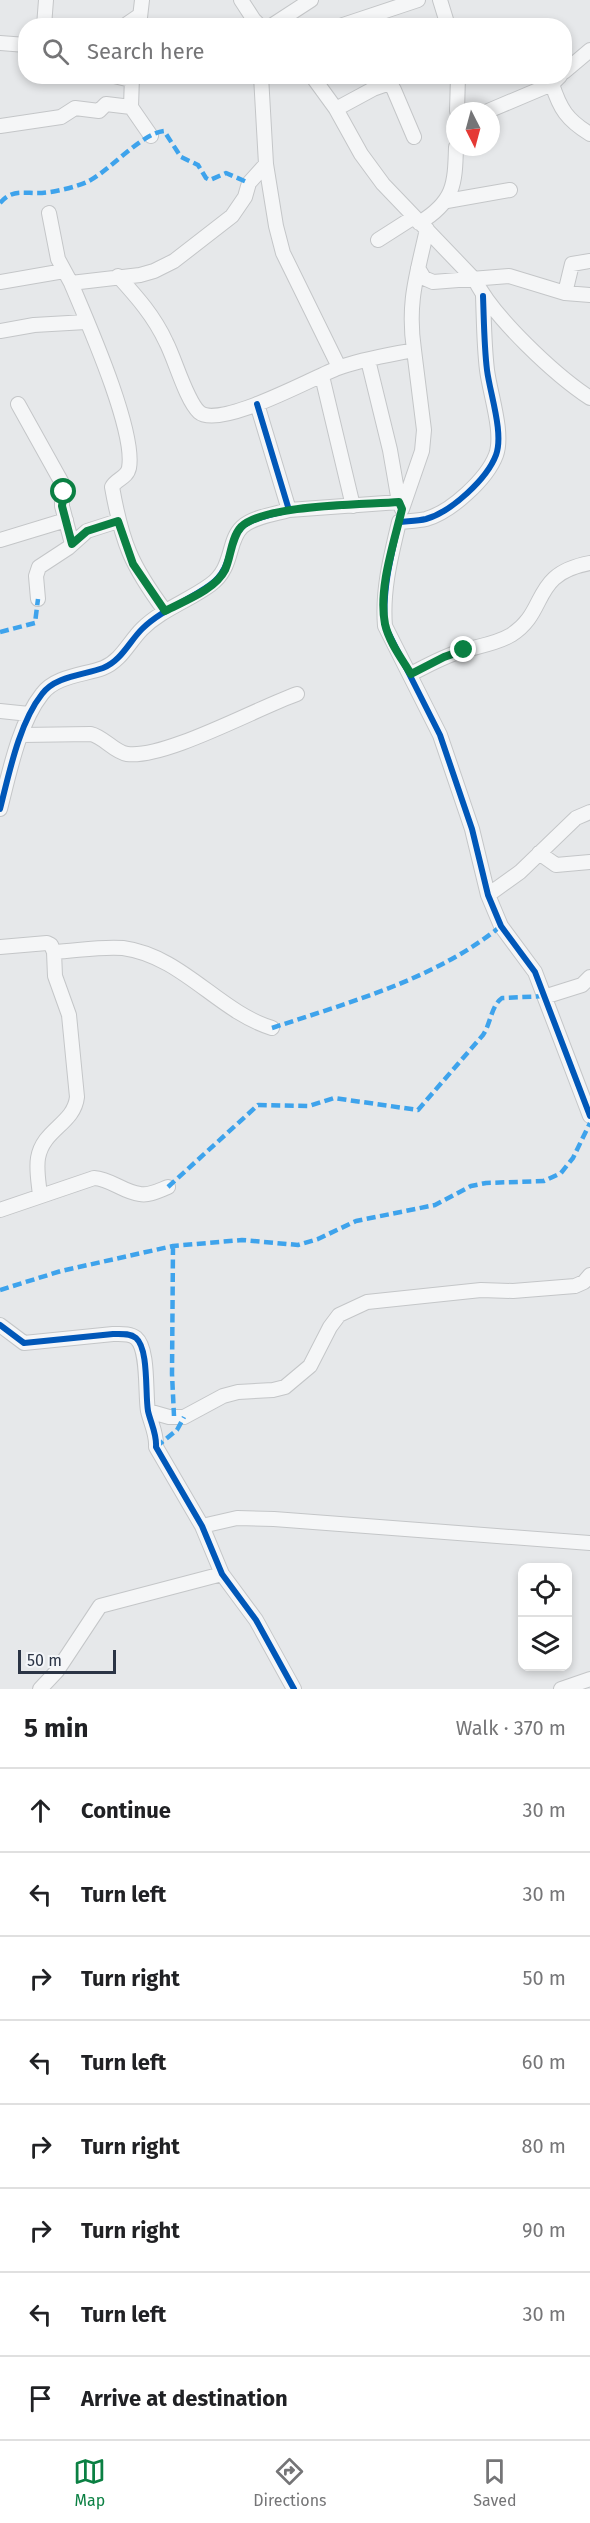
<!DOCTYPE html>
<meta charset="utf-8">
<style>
body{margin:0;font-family:"Fira Sans",sans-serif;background:#f2f2f2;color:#202124}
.controls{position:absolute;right:18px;bottom:18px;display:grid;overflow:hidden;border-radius:12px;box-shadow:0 3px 9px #0003}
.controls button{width:54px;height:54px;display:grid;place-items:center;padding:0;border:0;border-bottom:2px solid #e0e0e0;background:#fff;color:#202124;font:30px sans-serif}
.compass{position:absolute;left:446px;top:102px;width:54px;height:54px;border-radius:50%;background:#fff;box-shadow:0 3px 9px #0003;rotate:174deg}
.scale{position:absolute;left:18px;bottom:15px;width:98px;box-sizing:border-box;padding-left:6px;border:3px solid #2b3445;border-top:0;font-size:16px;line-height:21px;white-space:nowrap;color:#2b3445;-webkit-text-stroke:4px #f4f6f9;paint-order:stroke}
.stop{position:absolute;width:18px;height:18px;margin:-14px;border:4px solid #0b8043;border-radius:50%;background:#fff}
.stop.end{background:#0b8043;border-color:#fff;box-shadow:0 2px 6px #0008}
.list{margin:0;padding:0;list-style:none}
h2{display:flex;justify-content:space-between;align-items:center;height:78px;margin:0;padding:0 24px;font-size:26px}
h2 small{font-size:20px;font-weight:400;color:#757577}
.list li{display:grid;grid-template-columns:39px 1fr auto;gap:18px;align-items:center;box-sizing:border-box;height:84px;padding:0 24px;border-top:2px solid #e0e0e0}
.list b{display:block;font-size:22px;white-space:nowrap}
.list em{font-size:20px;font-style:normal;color:#757577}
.icon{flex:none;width:33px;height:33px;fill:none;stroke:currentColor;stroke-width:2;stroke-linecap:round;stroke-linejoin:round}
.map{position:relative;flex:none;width:590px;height:1689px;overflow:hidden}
.search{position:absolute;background:#fff;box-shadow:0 3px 9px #0003;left:18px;right:18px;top:18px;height:66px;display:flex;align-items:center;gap:15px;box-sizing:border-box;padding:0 21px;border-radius:24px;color:#757577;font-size:22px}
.sheet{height:750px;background:#fff}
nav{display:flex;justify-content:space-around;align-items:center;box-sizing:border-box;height:84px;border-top:2px solid #e0e0e0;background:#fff;font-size:16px;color:#757577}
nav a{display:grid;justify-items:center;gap:3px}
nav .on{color:#0b8043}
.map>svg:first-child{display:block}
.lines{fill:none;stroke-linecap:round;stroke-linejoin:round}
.minor-casing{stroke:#c4c6c8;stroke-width:16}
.minor{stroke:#f5f6f7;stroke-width:14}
.quiet{stroke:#3ea3ec;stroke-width:4.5;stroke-dasharray:9 4.5;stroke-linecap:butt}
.cycleway-casing{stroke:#f4f6f9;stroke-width:10}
.cycleway{stroke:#0057b8;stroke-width:6}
.route{stroke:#0b8043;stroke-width:8}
</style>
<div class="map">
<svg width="590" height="1689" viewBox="0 0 590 1689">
<rect width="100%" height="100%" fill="#e6e8ea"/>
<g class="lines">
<defs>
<path id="minor" d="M 241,0 L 254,20 L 260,26
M 440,0 L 448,26
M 44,26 L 46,0
M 124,26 L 140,15
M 139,26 L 142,0
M 271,26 L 311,0
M 340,26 L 418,0
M 0,43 L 26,45
M 564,72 L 590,50
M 114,76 L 131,80
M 132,76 L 131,107 L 151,136
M 312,76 L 336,109 L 361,154 L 383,184 L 475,280 C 493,317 555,375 590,398
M 552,84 C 560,109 567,120 590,134
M 336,109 L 373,89 L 390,83 L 394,90 L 414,137
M 457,111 L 458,76
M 488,111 L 552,84 L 560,76
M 0,126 L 61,117 L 75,108 L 99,111 L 106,104 L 131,107
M 266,164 L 276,226 L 283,253 L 339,367
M 447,201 L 510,190
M 49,213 L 58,259 L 71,283 L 140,275 L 154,271 L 174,261 L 232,216 L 245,197 L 249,183 L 266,164 L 261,76
M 419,223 C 454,202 455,185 456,147
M 378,240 L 414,217
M 418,268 L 424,278 L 433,282 L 509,276 L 565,293 L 590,295
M 118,276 C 137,297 154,316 166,342 C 175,359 186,400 199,412 C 219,430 314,377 338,368 C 362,359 389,355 414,350 C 407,302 417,275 427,229
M 0,282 L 64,271
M 71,283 C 87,321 136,431 129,468 C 127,478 116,479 112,487 C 122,543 131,565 165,611
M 565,293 L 572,264 L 590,261
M 483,296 C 484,321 484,345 487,370 C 490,394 504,433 496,455 C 487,479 451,512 426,519 C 418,521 408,521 399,522 C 391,556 382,590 385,626 L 440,735 L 472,829 L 488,895 L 501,926 L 535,972 L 590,1116
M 0,331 L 34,325 L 86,322
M 368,360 L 390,450 L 399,502
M 322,376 L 353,506
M 18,404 L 62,483 L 62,506 L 72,544
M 289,510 L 399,502 L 402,509 L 422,451 L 424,430 L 414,350
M 0,540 L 66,520
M 38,599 L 36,576 L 39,567 L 68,548 L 87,531 L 118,521
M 411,674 C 428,665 444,656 462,651 C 478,646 496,644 511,635 C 549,611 530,574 590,563
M 0,711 L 29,714
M 22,735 L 91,734 C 104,737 114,752 127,754 C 165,759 257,708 297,694
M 0,809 C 9,774 19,723 42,694 C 55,676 84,675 103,668 C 121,661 129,642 142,629 C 161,610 188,601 210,585 C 234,568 227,541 242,527 C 253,517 275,514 289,510 L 257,404
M 539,853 L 556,865 L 590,862
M 488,895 L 520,872 L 576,818 L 590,812
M 0,947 L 47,943 L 51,945 L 54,952 C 76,951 101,946 123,948 C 182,956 219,1012 272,1028
M 547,996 L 582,985 L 590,977
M 40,1196 C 39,1184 36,1170 38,1158 C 43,1129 74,1124 77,1097 L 69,1015 L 55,976 L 54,952
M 0,1210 L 94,1178 C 111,1179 123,1192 140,1194 C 149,1196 160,1190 168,1187
M 0,1325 L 24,1343 L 113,1334 C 121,1334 130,1333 136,1338 C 149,1349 145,1394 148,1411 C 151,1424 157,1434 156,1447 L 202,1526 L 222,1574 L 256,1620 L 294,1689
M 148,1411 L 169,1417 L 184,1417 L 223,1396 L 238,1392 L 273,1390 L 285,1387 L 310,1366 L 330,1327 L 339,1315 L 367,1302 L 481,1290 L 513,1291 L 575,1286 L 584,1282 L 590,1275
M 202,1526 L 237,1518 L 274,1519 L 590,1543
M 40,1689 L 57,1671 L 100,1606 L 222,1574
M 561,1689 L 590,1679"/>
</defs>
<use href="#minor" class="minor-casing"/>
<use href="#minor" class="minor"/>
<path class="quiet" d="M 0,203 C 13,188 25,194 42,193 C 55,192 76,187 87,182 C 110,171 140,134 164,131 L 181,157 L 198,165 L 206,178 L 210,180 L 226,173 L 249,183
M 0,632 L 35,623 L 38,599
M 272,1028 C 350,1002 436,979 501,926
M 168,1187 L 258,1105 L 309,1106 L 334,1098 L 418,1110 L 483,1035 C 491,1023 491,1006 502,998 L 547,996
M 173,1246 L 172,1374 L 174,1416
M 0,1290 L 61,1271 L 173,1246 L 242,1240 L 298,1245 L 318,1239 L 356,1221 L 435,1205 L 471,1186 L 486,1183 L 544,1181 L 561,1173 L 573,1158 L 590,1123
M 156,1447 L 177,1430 L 184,1417"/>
<defs>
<path id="cycleway" d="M 483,296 C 484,321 484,345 487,370 C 490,394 504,433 496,455 C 487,479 451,512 426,519 C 418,521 408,521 399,522 C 391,556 382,590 385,626 L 440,735 L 472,829 L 488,895 L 501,926 L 535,972 L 590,1116
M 0,809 C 9,774 19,723 42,694 C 55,676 84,675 103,668 C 121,661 129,642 142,629 C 161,610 188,601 210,585 C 234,568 227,541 242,527 C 253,517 275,514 289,510 L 257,404
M 0,1325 L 24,1343 L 113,1334 C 121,1334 130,1333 136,1338 C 149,1349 145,1394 148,1411 C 151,1424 157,1434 156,1447 L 202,1526 L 222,1574 L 256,1620 L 294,1689"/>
</defs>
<use href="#cycleway" class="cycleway-casing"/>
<use href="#cycleway" class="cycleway"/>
</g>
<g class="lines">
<path class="route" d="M 64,492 L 62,506 L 72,544 L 87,531 L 118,521 L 133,564 L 165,611 C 184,601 215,590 225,570 C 231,557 231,538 241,527 C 265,504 364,505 399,502 L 402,509 C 394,543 378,589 385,624 C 389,642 402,659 411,674 L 444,657 L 464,650"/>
</g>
</svg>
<div class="controls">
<button><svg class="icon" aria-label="locate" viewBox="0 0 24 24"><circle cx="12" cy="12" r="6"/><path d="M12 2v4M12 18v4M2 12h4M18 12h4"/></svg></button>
<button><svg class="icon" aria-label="layers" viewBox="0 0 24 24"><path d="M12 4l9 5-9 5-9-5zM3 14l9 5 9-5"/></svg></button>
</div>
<svg class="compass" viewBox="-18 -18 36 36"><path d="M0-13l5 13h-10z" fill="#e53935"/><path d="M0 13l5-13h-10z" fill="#757577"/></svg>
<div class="scale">50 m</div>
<div class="stop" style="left:64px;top:492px"></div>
<div class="stop end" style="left:464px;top:650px"></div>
<div class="search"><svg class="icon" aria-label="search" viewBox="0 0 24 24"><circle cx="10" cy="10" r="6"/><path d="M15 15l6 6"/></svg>Search here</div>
</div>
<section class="sheet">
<h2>5 min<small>Walk · 370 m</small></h2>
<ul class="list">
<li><svg class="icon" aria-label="ahead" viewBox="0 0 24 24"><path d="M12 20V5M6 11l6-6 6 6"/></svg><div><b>Continue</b></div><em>30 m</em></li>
<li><svg class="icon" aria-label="left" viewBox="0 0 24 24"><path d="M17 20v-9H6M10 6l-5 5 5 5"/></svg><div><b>Turn left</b></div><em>30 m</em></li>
<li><svg class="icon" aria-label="right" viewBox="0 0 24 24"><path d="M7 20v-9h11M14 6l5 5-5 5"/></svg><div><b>Turn right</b></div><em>50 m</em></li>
<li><svg class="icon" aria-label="left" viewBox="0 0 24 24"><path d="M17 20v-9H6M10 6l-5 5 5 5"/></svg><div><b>Turn left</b></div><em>60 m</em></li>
<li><svg class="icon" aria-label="right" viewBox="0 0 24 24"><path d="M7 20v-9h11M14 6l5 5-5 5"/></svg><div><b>Turn right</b></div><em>80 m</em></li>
<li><svg class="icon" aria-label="right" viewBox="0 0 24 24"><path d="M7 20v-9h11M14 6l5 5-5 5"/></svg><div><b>Turn right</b></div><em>90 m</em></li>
<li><svg class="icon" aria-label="left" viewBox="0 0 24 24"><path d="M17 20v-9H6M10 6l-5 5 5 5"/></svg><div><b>Turn left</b></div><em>30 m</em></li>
<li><svg class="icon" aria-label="arrive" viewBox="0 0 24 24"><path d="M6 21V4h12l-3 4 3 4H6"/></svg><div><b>Arrive at destination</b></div></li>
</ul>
</section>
<nav>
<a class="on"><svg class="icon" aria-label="map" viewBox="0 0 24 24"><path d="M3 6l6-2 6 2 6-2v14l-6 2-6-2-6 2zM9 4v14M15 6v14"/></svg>Map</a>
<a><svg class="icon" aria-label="directions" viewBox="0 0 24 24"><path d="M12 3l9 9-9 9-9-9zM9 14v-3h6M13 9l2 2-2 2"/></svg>Directions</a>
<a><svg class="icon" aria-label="saved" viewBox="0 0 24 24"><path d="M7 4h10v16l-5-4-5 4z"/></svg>Saved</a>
</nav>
